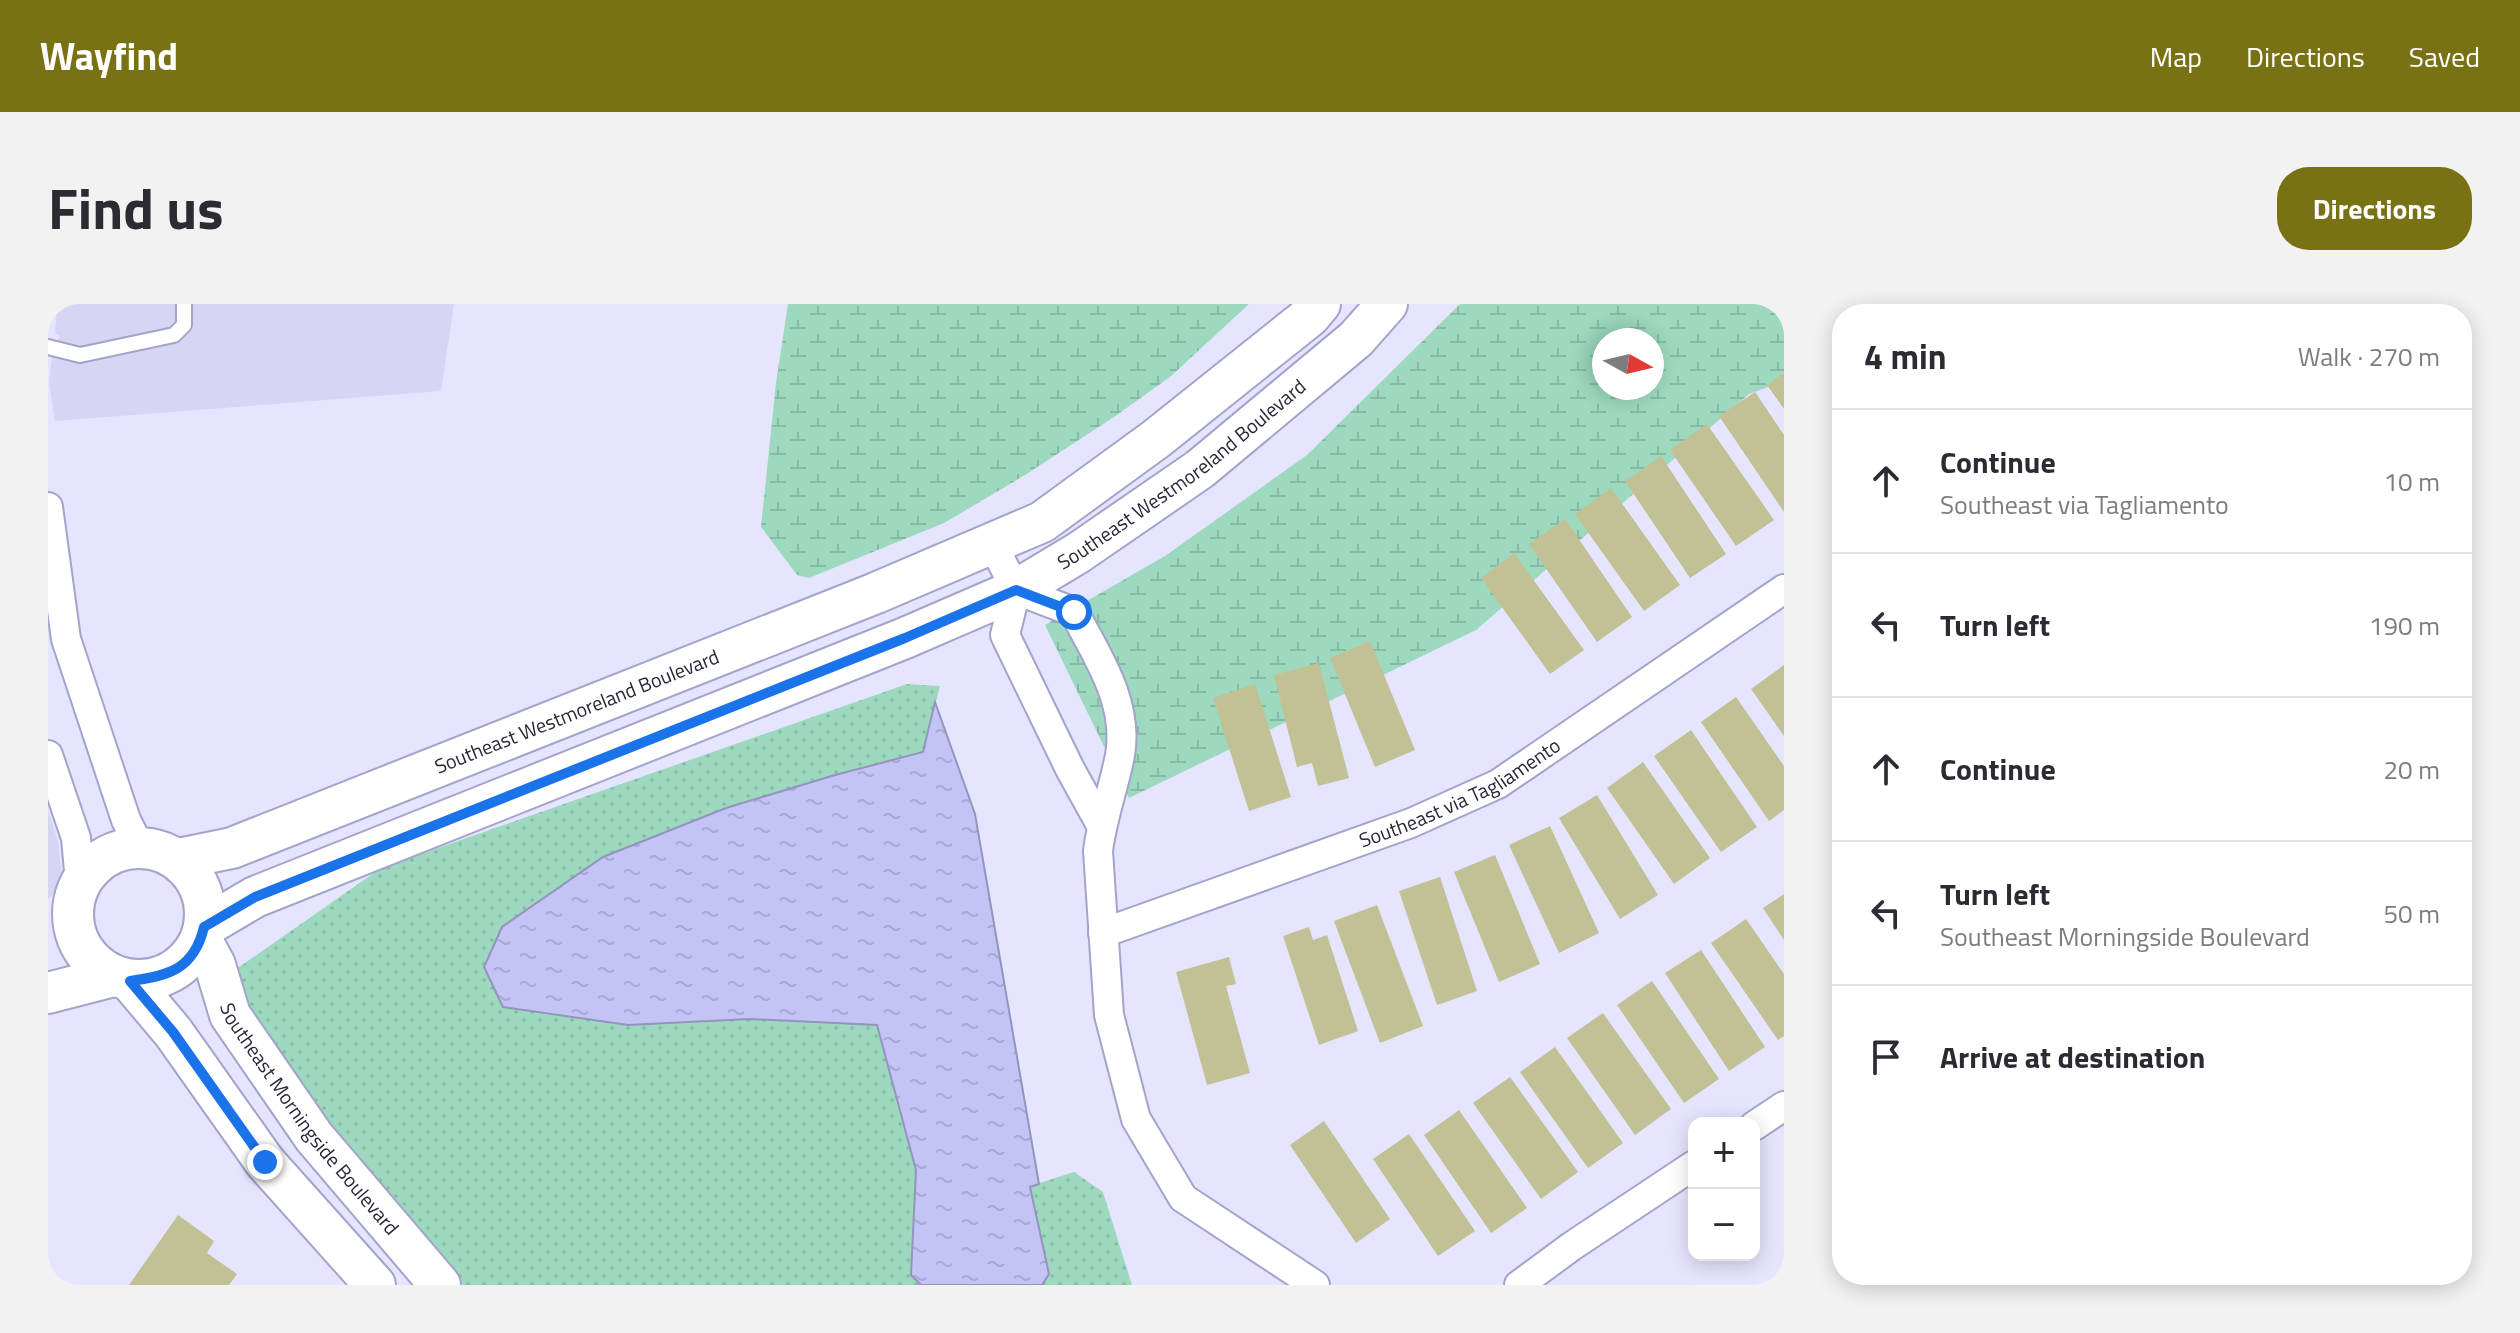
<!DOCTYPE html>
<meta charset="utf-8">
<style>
body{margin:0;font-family:"Titillium Web",sans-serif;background:#f2f2f3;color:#2b2b33}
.controls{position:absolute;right:24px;bottom:24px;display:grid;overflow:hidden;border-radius:16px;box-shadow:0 4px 20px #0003}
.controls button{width:72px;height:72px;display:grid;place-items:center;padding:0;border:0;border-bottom:2px solid #e1e1e2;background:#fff;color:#2b2b33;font:40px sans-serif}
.compass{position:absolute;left:1544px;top:24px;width:72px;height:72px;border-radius:50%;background:#fff;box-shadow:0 4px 20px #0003;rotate:98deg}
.stop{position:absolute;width:24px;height:24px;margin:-18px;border:6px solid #1a73e8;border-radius:50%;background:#fff}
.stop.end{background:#1a73e8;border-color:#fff;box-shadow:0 2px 8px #0008}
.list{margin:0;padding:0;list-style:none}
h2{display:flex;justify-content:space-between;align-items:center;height:104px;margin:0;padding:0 32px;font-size:34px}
h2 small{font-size:26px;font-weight:400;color:#7c7c81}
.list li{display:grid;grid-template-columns:52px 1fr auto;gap:24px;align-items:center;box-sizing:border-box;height:144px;padding:0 32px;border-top:2px solid #e1e1e2}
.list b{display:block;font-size:30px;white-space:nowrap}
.list p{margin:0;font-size:26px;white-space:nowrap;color:#7c7c81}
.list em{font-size:26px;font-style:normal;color:#7c7c81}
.icon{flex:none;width:44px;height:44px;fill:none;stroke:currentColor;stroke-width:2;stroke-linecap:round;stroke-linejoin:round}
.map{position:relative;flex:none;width:1736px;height:981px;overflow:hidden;border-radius:32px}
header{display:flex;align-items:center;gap:48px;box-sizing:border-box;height:112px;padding:0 40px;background:#797214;color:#fff}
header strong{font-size:38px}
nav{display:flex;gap:44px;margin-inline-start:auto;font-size:28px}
.intro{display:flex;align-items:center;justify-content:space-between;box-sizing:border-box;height:192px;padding:0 48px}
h1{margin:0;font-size:56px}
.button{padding:20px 36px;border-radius:32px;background:#797214;color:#fff;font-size:28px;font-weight:700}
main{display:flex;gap:48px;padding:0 48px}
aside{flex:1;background:#fff;border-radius:32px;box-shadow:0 4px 20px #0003}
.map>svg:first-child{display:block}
.built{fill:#d6d6f4}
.grass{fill:url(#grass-dots)}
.wetland{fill:url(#wetland-marsh);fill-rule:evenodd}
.water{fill:url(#water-ripples);stroke:#9494bd;stroke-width:2}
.building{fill:#c2c095}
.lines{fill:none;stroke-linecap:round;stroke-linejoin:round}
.lane-casing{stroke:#a3a3cb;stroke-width:18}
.street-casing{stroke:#a3a3cb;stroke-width:32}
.secondary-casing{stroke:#a3a3cb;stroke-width:44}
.lane{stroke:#fff;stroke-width:14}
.street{stroke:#fff;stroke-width:28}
.secondary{stroke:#fff;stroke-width:40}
.route{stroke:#1a73e8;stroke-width:10}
.labels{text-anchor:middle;stroke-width:7;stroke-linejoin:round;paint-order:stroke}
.street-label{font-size:20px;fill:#282737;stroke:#e5e5ff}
</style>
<header>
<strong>Wayfind</strong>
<nav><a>Map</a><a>Directions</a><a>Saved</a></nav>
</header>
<div class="intro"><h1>Find us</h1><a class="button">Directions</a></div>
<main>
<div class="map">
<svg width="1736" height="981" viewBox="0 0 1736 981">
<defs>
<pattern id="grass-dots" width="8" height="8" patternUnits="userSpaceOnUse" patternTransform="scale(2)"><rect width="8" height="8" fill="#9cd9be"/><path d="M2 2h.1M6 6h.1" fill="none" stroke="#86baa4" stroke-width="1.8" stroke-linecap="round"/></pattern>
<pattern id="wetland-marsh" width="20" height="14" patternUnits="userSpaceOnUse" patternTransform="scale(2)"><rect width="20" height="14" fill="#9cd9be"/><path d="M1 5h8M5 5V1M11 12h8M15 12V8" fill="none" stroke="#86baa4"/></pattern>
<pattern id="water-ripples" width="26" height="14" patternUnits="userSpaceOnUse" patternTransform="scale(2)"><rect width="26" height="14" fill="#c3c3f6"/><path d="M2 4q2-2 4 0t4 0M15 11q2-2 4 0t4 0" fill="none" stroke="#a8a8d4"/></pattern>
</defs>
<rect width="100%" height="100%" fill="#e5e5ff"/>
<path class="built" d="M 9,0 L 406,0 L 393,87 L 7,117 L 1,79 L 5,44 L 12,32 L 7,29 Z
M 0,507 L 10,537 L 14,575 L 10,586 L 0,595 Z"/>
<path class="grass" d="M 859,380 L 892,382 L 875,448 L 787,471 L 455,703 L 580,721 L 702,715 L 829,721 L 868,866 L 863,971 L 873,981 L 415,981 L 281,824 L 199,705 L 187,666 L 333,564 Z
M 1026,868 L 1055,888 L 1084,981 L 994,981 L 1001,970 L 982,882 Z"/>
<path class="wetland" d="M 740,0 L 1201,0 L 1122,73 L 1066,113 L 977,171 L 896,219 L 761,274 L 749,271 L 713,223 L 728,79 Z
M 1412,0 L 1736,0 L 1736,77 L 1701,90 L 1428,326 L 1081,494 L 997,321 L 1117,252 L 1259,151 ZM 1556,36 L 1604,36 L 1604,84 L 1556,84 Z"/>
<path class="water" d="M 887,398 L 927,510 L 991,880 L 982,883 L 1001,970 L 994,981 L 873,981 L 863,971 L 868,866 L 829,721 L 702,715 L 580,721 L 455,703 L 436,663 L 454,623 L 555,553 L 678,504 L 787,471 L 875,448 Z"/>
<path class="building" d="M 1736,69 L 1736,105 L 1719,81 Z
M 1707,88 L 1736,131 L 1736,208 L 1671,112 Z
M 1659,120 L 1726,216 L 1688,242 L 1622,146 Z
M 1613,152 L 1678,250 L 1642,274 L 1577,177 Z
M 1563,184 L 1632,281 L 1596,307 L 1527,210 Z
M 1517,215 L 1584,313 L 1549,338 L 1481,240 Z
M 1466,249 L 1536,346 L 1502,370 L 1433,274 Z
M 1322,337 L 1367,446 L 1327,463 L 1282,354 Z
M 1271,359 L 1301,474 L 1270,482 L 1264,459 L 1249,463 L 1226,371 Z
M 1736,361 L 1736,432 L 1703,385 Z
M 1207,380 L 1243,493 L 1201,507 L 1165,394 Z
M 1688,393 L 1736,462 L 1736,506 L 1721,517 L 1653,418 Z
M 1643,426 L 1709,523 L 1673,548 L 1606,452 Z
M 1595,458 L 1662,554 L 1626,580 L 1559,484 Z
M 1549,491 L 1610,591 L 1572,615 L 1511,514 Z
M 1502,522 L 1551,629 L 1511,649 L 1461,541 Z
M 1447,551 L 1492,660 L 1451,678 L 1406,568 Z
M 1392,573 L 1429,687 L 1389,701 L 1351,587 Z
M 1736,590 L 1736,636 L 1715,604 Z
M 1329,601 L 1375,722 L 1332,739 L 1286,617 Z
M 1698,615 L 1736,670 L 1736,732 L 1730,736 L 1663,639 Z
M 1261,623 L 1265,636 L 1279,631 L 1310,727 L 1271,741 L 1235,632 Z
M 1653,646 L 1717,743 L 1681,767 L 1617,669 Z
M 1181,653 L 1188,680 L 1178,682 L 1202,769 L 1159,781 L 1128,668 Z
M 1604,677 L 1671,775 L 1636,799 L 1569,701 Z
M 1555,709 L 1623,805 L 1587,831 L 1519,734 Z
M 1507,743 L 1575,839 L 1540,864 L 1472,768 Z
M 1462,773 L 1530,868 L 1493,895 L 1425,799 Z
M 1411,806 L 1479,904 L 1443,929 L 1376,831 Z
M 1276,817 L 1342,915 L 1308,939 L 1242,841 Z
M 1361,830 L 1427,927 L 1390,952 L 1325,855 Z
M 130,911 L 166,937 L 159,949 L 189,970 L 181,981 L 81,981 Z"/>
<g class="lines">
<defs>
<path id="lane" d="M 0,43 L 32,51 L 126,31 L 136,21 L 136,0"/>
<g id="street">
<path d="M 0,203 L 18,335 L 78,516 L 91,542"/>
<path d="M 944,239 L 968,286 L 957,331 L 1022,465 L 1053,521"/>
<path d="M 968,286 L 1026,308 C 1049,352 1081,398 1072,451 C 1066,483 1054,514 1050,547 L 1061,711 L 1088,815 L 1135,894 L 1267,981"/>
<path d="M 0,451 L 28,534 L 32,578"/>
<path id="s1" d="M 1055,629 L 1363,519 L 1450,480 L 1736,285"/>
<path d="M 1706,822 L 1736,802"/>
<path d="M 1471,981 L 1524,942 L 1646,861"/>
</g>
<g id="secondary">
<circle cx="91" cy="610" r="66"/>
<path id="s2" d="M 130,555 L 184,544 L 828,289 L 994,218 L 1108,135 L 1262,12 L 1272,0"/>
<path id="s3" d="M 156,623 L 207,593 L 857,334 L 968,286 L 1030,249 L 1152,165 L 1308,35 L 1339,0"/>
<path id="s4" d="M 153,635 L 167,661 L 182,711 L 266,833 L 392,981"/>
<path d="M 82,677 L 125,728 L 217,858 L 327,981"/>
<path d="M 0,689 L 66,672"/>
</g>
</defs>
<use href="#lane" class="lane-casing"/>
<use href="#street" class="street-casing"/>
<use href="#secondary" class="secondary-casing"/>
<use href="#lane" class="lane"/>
<use href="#street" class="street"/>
<use href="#secondary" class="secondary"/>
</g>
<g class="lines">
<path class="route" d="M 217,858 L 125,728 L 82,677 C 121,672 146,665 156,623 L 207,593 L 857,334 L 968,286 L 1026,308"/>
</g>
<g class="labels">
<g class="street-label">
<text dy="7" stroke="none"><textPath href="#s3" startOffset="1082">Southeast Westmoreland Boulevard</textPath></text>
<text dy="7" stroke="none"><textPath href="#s2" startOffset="426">Southeast Westmoreland Boulevard</textPath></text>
<text dy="7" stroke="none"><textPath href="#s1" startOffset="384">Southeast via Tagliamento</textPath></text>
<text dy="7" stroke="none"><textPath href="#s4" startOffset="212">Southeast Morningside Boulevard</textPath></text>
</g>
</g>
</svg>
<div class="controls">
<button>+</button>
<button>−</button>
</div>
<svg class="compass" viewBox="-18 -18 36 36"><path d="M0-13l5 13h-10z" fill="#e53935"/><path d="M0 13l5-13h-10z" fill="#7c7c81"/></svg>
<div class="stop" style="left:1026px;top:308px"></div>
<div class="stop end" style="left:217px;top:858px"></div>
</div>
<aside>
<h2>4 min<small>Walk · 270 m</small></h2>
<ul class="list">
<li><svg class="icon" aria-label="ahead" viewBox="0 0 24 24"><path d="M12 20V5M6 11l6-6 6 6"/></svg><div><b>Continue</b><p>Southeast via Tagliamento</p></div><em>10 m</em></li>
<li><svg class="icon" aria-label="left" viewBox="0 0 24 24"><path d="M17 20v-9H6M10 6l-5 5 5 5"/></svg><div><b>Turn left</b></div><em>190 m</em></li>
<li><svg class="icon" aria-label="ahead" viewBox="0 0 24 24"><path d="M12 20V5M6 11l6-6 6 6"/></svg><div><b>Continue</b></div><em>20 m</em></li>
<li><svg class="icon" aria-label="left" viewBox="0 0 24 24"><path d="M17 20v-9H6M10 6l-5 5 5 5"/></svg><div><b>Turn left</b><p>Southeast Morningside Boulevard</p></div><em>50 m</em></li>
<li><svg class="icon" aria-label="arrive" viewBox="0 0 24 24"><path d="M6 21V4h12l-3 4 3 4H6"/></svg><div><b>Arrive at destination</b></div></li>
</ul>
</aside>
</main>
